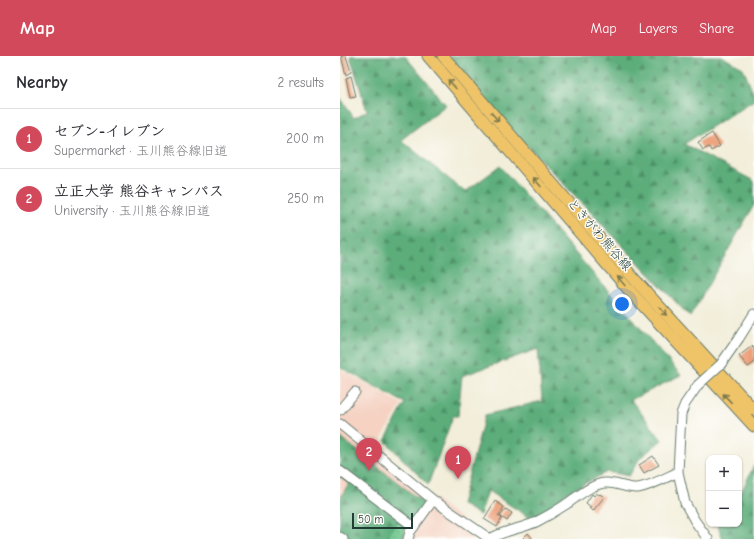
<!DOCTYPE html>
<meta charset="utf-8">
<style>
body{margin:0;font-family:"Comic Neue","Klee One",sans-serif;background:#f2f2f3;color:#2b2b33}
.controls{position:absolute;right:12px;bottom:12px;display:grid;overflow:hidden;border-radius:8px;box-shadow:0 1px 3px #0004}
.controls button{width:36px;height:36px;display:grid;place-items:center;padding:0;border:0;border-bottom:1px solid #e1e1e2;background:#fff;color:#2b2b33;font:20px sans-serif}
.scale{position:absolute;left:12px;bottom:10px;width:61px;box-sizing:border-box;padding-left:4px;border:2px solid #1f3d34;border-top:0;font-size:11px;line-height:14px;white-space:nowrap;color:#1f3d34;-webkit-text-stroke:3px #fdfcf7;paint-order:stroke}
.you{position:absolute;left:282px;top:248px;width:14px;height:14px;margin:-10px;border:3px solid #fff;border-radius:50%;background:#1a73e8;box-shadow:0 0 0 6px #1a73e833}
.badge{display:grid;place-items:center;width:26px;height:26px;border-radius:50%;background:#d1495b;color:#fff;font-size:13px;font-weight:700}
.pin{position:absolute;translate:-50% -33px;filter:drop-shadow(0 1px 2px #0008)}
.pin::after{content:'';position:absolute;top:21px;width:14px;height:12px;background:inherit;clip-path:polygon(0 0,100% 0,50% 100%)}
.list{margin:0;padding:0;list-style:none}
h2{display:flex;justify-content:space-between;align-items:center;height:52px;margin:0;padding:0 16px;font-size:17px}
h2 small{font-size:13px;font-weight:400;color:#7c7c81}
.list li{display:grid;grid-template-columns:26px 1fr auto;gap:12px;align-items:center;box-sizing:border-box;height:60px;padding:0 16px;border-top:1px solid #e1e1e2}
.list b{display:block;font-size:15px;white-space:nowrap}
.list p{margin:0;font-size:13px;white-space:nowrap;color:#7c7c81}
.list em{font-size:13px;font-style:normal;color:#7c7c81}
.map{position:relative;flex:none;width:414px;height:483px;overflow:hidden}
header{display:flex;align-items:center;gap:24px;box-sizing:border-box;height:56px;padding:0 20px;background:#d1495b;color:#fff}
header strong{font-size:19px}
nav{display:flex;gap:22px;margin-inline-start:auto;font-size:14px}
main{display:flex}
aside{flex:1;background:#fff}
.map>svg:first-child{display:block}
.built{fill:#f5d2c2}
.grass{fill:url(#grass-dots);stroke:#488362}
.forest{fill:url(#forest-firs);stroke:#3e7557}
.building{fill:#ec9f78}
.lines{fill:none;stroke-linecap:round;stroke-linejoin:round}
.minor-casing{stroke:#697b6e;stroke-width:11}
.major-casing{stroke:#697b6e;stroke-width:13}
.minor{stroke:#fff;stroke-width:9}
.major{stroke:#efc469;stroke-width:11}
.minor-bridge-casing{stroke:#697b6e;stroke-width:11;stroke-linecap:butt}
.minor-bridge{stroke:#fff;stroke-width:9}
.oneway{stroke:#7d7a4c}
.labels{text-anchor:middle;stroke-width:3;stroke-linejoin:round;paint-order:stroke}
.street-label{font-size:13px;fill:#1f3d34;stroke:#fdfcf7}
</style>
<header>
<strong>Map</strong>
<nav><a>Map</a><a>Layers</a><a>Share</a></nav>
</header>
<main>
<aside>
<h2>Nearby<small>2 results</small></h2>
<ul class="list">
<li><span class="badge">1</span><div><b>セブン-イレブン</b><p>Supermarket · 玉川熊谷線旧道</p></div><em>200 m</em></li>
<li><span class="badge">2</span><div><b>立正大学 熊谷キャンパス</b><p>University · 玉川熊谷線旧道</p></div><em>250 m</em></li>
</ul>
</aside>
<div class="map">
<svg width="414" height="483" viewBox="0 0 414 483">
<defs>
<pattern id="grass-dots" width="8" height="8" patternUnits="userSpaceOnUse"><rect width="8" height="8" fill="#70c990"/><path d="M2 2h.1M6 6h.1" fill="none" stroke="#5ba476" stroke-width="1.8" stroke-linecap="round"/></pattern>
<pattern id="forest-firs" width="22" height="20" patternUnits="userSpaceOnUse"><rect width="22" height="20" fill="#5cad7a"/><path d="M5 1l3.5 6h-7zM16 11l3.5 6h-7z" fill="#4b8e65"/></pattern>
</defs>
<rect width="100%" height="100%" fill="#fdfcf7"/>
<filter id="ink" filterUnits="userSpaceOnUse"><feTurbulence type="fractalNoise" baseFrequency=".025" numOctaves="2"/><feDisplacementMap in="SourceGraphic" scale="8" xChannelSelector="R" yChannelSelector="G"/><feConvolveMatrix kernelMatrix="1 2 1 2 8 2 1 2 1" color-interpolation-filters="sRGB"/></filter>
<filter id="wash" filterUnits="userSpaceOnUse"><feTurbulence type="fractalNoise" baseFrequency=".012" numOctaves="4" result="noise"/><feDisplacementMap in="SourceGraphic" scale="16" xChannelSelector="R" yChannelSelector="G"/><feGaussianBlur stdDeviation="0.9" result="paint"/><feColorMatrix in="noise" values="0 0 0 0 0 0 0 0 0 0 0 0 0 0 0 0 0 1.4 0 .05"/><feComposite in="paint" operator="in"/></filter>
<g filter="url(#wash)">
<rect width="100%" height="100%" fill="#f2eeda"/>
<path class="built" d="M 0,313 L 62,348 L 34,396 L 147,483 L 0,483 Z"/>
<path class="grass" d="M 58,464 L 66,469 L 63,483 L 46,483 Z"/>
<path class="forest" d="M 10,0 L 65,0 L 106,49 L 61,84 L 125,136 L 160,110 L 341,319 L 291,344 L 322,384 L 300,402 L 289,420 L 267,416 L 225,438 L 196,466 L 148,435 L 140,459 L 121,448 L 145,359 L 202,345 L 198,293 L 122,320 L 118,360 L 113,360 L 88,429 L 45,385 L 65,347 L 0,311 L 0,41 L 14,62 L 27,55 Z
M 109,0 L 381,0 L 403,12 L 414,39 L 414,44 L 344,88 L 414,125 L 414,149 L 350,261 L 178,80 Z
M 0,381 L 85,448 L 76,464 L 58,464 L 46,483 L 12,483 L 0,476 L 0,442 L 9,427 L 0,420 Z
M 414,409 L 414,483 L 383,483 L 377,468 L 399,468 L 399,441 Z"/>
<g id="blocks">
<path class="building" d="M 1,0 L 6,0 L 11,16 L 6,19 Z
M 11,20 L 16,40 L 10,41 L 6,22 Z
M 372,77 L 380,90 L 371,95 L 369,91 L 363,94 L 358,86 Z
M 412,290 L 414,292 L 414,307 L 408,311 L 399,300 Z
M 313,400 L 319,409 L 304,417 L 299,409 Z
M 256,437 L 259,439 L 260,438 L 264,441 L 253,455 L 249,452 L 251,451 L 246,447 L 252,438 L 254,440 Z
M 155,445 L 164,451 L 158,460 L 162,462 L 157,471 L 144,463 Z
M 166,453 L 172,457 L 167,465 L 160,460 Z
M 188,477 L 193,483 L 184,483 L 183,482 Z"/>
</g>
</g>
<g filter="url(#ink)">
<use href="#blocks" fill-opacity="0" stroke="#697b6e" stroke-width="1"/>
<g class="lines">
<defs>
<path id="minor" d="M 399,282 L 414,258
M 358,329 L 345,348 L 341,358 L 338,416 L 345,447 L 355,465 L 368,483
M 0,354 L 15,336
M 0,368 L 93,444 L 150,483
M 0,415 L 74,471
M 0,481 L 3,483
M 68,483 L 70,476 L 93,444
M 150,483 C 164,474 181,473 196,466 C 206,461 216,455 225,449 C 236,442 251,428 265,427 C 276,426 287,433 298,432 C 311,430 325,422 338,416"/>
<path id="major" d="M 88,0 L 288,233 L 414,370
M 103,0 L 296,225 L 414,354"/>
</defs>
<use href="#minor" class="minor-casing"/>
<use href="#major" class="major-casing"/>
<use href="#minor" class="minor"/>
<use href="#major" class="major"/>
<defs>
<path id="minor-bridge" d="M 358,329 L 381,308 L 399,282"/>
</defs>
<use href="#minor-bridge" class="minor-bridge-casing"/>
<use href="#minor-bridge" class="minor-bridge"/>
</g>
<defs><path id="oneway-shaft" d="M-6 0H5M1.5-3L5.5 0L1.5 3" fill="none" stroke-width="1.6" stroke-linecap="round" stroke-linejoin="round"/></defs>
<g class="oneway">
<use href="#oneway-shaft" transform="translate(112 28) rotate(-131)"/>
<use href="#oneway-shaft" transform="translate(155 61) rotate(49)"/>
<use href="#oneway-shaft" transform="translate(197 126) rotate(-131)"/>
<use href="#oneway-shaft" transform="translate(281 225) rotate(-131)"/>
<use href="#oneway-shaft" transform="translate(323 255) rotate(48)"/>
<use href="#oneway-shaft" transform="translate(387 342) rotate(-133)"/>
</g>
</g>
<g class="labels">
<g class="street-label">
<text transform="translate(260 178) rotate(49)" y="5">ときがわ熊谷線</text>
</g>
</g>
</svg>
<div class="controls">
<button>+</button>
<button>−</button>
</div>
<div class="scale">50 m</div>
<div class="you"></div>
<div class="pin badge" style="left:118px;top:423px">1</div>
<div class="pin badge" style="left:29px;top:415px">2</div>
</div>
</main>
